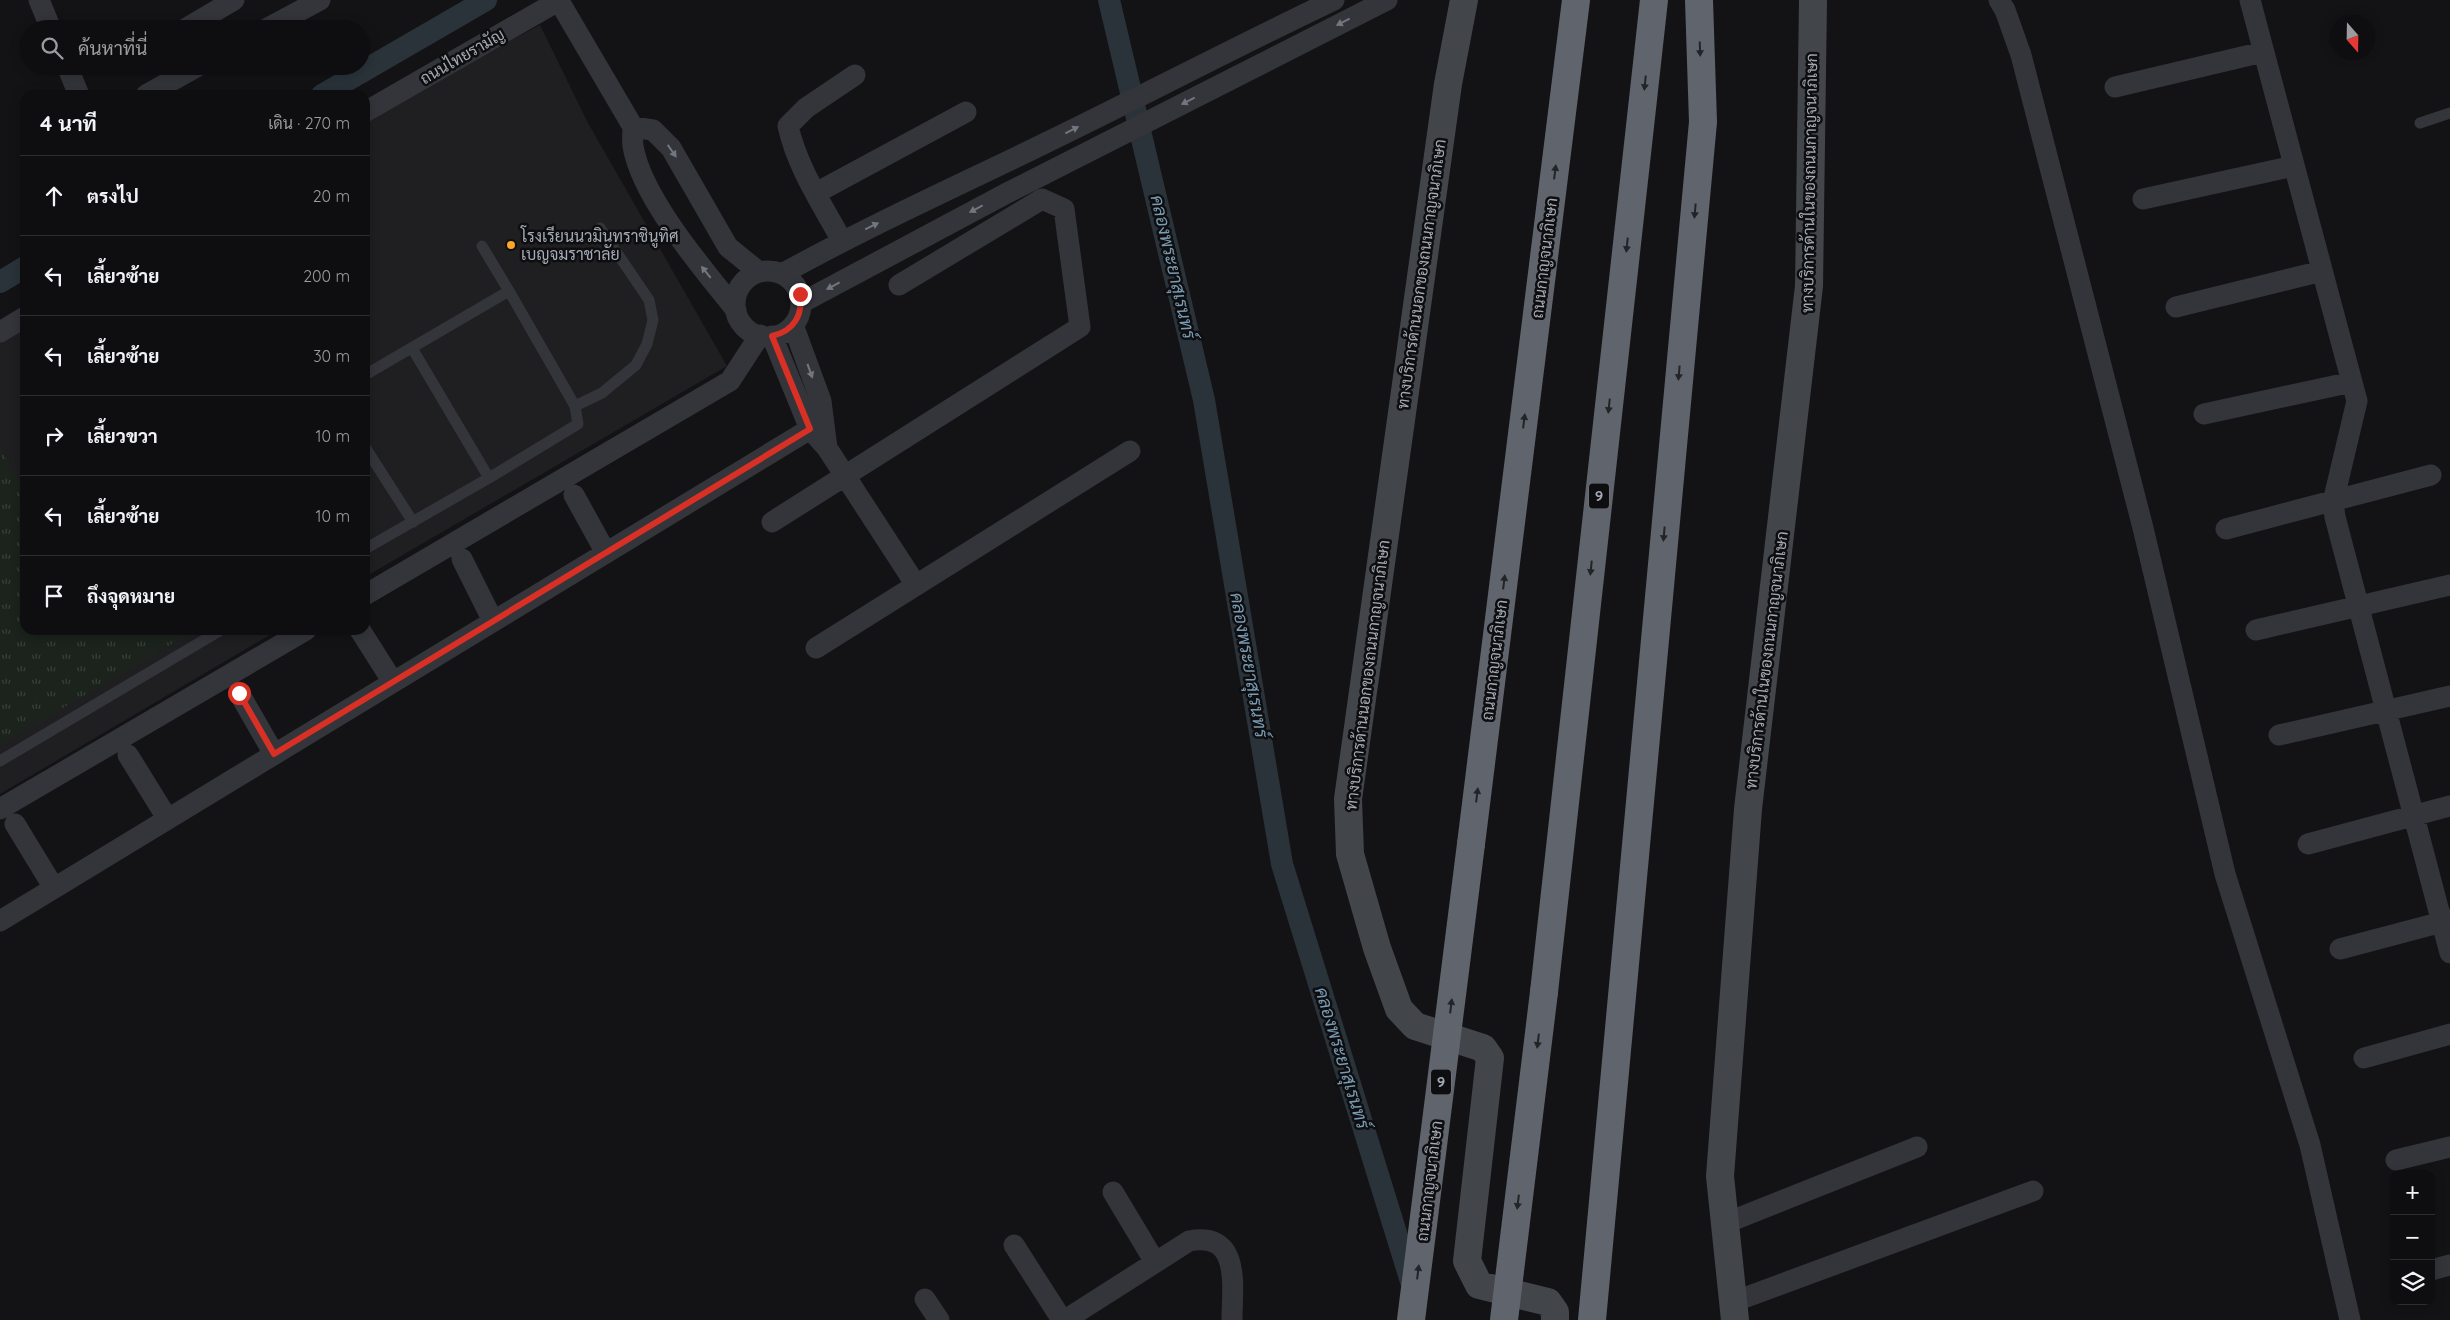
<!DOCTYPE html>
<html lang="th">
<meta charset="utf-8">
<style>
body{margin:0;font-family:Quicksand,Sarabun,sans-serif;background:#1c1c1e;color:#f1f3f6}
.controls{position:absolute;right:15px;bottom:15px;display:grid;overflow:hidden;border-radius:10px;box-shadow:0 2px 12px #0003}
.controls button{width:45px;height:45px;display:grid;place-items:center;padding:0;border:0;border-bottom:1px solid #2e2e30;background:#0e0e10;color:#f1f3f6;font:25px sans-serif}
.compass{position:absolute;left:2330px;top:15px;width:45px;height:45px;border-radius:50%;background:#0e0e10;box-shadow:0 2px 12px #0003;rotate:160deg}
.stop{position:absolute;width:15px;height:15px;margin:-11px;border:4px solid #d93025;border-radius:50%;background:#fff}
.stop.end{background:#d93025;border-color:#fff;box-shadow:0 1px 5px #0008}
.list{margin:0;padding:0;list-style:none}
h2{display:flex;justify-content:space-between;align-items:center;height:65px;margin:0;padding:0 20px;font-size:21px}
h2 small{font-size:16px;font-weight:400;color:#9b9c9f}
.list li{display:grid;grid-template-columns:32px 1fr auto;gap:15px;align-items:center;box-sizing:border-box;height:80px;padding:0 20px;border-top:1px solid #2e2e30}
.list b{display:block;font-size:19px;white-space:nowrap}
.list em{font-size:16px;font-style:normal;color:#9b9c9f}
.icon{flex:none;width:28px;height:28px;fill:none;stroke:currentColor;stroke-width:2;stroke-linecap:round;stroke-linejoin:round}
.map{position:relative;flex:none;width:2450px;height:1320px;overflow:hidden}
.search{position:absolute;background:#0e0e10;box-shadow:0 2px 12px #0003;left:20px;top:20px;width:350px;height:55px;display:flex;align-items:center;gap:12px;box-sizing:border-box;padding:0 18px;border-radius:28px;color:#9b9c9f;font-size:19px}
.panel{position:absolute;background:#0e0e10;box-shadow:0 2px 12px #0003;left:20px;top:90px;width:350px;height:545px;border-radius:15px}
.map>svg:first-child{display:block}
.built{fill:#1f1f22}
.grass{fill:url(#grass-tufts)}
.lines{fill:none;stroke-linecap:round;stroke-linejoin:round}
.canal{stroke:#293339;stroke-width:22}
.lane{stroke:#34353a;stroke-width:11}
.street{stroke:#34353a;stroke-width:21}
.secondary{stroke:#42454a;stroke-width:28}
.highway{stroke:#60646c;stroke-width:28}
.highway-bridge{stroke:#60646c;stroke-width:28}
.oneway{fill:#72767e}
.oneway2{fill:#222427}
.route{stroke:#d93025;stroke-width:6}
.poi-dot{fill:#faa726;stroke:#0e0e10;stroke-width:2}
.labels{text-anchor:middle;stroke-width:5;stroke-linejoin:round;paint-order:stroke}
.shield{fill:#0e0e10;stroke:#777c84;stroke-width:1}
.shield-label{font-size:15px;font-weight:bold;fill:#a4abb6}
.street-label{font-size:16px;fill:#a4abb6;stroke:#0e0e10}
.poi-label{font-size:16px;fill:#a4abb6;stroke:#0e0e10;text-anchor:start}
.water-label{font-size:18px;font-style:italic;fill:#799bb3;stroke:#0e0e10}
</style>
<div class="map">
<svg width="2450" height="1320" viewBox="0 0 2450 1320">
<defs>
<pattern id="grass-tufts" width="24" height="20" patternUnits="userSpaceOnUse" patternTransform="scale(1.25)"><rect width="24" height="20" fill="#1b231c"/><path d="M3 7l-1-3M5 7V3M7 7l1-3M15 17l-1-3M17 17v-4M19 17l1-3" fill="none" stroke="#39403b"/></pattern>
</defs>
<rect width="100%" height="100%" fill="#131315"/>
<path class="built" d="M 540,25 L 588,123 L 727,366 L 365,577 L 365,122 L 425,86 Z
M 25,324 L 25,630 L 278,630 L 0,794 L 0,339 Z"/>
<path class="grass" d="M 0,448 L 25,491 L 25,630 L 195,630 L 0,745 Z"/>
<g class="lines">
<path class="canal" d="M 1109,0 L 1204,400 L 1282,864 L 1413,1288
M 322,95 L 486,0
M 0,282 L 25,267"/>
<path class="lane" d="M 2420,123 L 2450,113
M 482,246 L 509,291
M 412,348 L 489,478
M 365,375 L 509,291 L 575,406 L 578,424 L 489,478 L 365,549
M 575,406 L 602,393 L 636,365 L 647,344 L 653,320 L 649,300 L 600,228
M 365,447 L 413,522
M 0,761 L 221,630"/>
<path class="street" d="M 39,0 L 51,29
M 1999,0 L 2005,10 L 2021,55 L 2143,528 L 2225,874 L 2310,1145 L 2350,1320
M 2250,0 L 2357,401 L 2333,502 L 2335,517 L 2450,953
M 559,1 L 633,127 C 633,133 632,140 633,146 C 641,197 704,270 736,310
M 185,29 L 234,0
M 266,29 L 320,0
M 67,66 L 79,95
M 2115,87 L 2263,52
M 146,95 L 198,66
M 365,112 L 560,0
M 633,127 L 653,130 L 671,148 L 728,247 L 759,272
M 816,193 L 966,112
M 2143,199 L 2294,166
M 842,241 C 822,204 797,167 788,126 L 806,108 L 855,75
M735 304a33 33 0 1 1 66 0a33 33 0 1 1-66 0Z
M 782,274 C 863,229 946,191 1029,151 C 1131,102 1231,49 1334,0
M 801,303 L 1007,193 L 1387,0
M 2176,307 L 2322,271
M 793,325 L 821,401 L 827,448
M 0,332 L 25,317
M 772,336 L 810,429 L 827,448 L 916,585
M 2204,414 L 2352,382
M 574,495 L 606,553
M 772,522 L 1080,327 L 1064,209 L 1042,199 L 899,285
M 2226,529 L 2431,475
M 462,559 L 493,621
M 365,595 L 730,381 L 760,335
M 360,630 L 393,682
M 2256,630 L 2450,585
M 816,648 L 1130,451
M 239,693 L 274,754
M 2279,735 L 2450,696
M 128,755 L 167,818
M 0,809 L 306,630
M 15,824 L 54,888
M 2308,844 L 2450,806
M 0,921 L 810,429
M 2340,949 L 2450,920
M 2364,1058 L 2450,1034
M 2396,1160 L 2450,1147
M 1113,1192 L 1155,1262
M 1726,1223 L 1917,1147
M 1014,1245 L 1062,1320
M 2431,1270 L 2450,1265
M 925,1299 L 939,1320
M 1733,1302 L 2033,1191
M 1065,1320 L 1189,1241 C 1242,1231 1232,1287 1232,1320"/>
<path class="secondary" d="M 1464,0 L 1448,84 L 1348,799 L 1350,854 L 1377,948 L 1399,1009 L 1415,1026 L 1483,1048 L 1490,1058 L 1467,1261 L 1479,1285 L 1548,1302 L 1555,1312 L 1555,1320
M 1735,1320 L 1720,1176 L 1748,809 L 1809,286 L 1813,0"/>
<path class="highway" d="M 1471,844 L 1576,0
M 1544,992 L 1654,0
M 1592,1320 L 1703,122 L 1699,0"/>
<path class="highway-bridge" d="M 1411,1320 L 1471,844
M 1504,1320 L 1544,992"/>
</g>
<defs><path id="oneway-solid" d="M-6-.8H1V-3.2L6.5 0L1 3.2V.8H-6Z" transform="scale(1.25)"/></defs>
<g class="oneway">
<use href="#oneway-solid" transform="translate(1343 22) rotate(153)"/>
<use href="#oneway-solid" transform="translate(1188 101) rotate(153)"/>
<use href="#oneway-solid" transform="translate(1072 130) rotate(-27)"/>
<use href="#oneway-solid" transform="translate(672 151) rotate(55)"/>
<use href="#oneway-solid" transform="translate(976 209) rotate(152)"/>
<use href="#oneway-solid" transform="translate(872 226) rotate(-26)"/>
<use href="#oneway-solid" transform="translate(706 272) rotate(-129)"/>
<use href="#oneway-solid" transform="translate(833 286) rotate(152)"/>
<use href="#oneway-solid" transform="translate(810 371) rotate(70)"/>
</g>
<g class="oneway2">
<use href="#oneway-solid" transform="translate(1700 49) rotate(88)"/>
<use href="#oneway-solid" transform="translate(1645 83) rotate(96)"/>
<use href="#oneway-solid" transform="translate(1555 172) rotate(-83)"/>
<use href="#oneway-solid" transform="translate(1695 211) rotate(95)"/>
<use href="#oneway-solid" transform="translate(1627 245) rotate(96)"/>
<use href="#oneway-solid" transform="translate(1679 373) rotate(95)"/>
<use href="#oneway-solid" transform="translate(1609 406) rotate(96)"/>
<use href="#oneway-solid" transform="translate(1524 421) rotate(-83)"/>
<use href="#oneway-solid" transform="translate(1664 534) rotate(95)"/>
<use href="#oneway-solid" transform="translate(1591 568) rotate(96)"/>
<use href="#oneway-solid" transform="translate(1504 582) rotate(-83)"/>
<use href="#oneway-solid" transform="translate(1477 795) rotate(-83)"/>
<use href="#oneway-solid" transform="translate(1451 1006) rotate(-83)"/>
<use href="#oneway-solid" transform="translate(1538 1041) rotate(97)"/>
<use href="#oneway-solid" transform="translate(1518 1202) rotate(97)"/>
<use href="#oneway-solid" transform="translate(1418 1272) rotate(-83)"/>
</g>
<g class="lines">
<path class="route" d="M 239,693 L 274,754 L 810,429 L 772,336 C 794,331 803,315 800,294"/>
</g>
<circle class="poi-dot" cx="511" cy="245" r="5"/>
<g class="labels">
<g class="shield">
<rect x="1589" y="483.5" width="20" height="25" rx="4"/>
<rect x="1431" y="1069.5" width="20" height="25" rx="4"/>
</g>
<g class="shield-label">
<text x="1599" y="501">9</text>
<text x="1441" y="1087">9</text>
</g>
<g class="street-label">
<text transform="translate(462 56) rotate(-30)" y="6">ถนนไทยรามัญ</text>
<text transform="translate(1809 183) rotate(-89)" y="6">ทางบริการด้านในของถนนกาญจนาภิเษก</text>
<text transform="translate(1544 258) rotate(-83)" y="6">ถนนกาญจนาภิเษก</text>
<text transform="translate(1421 274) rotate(-82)" y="6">ทางบริการด้านนอกของถนนกาญจนาภิเษก</text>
<text transform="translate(1494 660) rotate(-83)" y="6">ถนนกาญจนาภิเษก</text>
<text transform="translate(1766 660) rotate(-83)" y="6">ทางบริการด้านในของถนนกาญจนาภิเษก</text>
<text transform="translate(1367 675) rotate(-83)" y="6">ทางบริการด้านนอกของถนนกาญจนาภิเษก</text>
<text transform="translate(1429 1181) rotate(-83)" y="6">ถนนกาญจนาภิเษก</text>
</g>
<g class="poi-label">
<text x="521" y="242">โรงเรียนนวมินทราชินูทิศ<tspan x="521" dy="18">เบญจมราชาลัย</tspan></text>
</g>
<g class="water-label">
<text transform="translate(1173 267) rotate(77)" y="6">คลองพระยาสุเรนทร์</text>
<text transform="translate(1249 665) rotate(80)" y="6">คลองพระยาสุเรนทร์</text>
<text transform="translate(1342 1058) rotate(73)" y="6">คลองพระยาสุเรนทร์</text>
</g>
</g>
</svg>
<div class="controls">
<button>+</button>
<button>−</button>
<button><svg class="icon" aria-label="layers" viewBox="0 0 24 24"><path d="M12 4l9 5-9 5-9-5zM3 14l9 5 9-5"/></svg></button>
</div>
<svg class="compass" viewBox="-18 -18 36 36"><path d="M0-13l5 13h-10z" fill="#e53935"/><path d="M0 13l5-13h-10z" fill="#9b9c9f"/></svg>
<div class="stop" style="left:239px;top:693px"></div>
<div class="stop end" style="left:800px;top:294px"></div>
<div class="search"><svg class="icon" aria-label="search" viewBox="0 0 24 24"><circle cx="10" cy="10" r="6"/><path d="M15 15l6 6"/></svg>ค้นหาที่นี่</div>
<section class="panel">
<h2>4 นาที<small>เดิน · 270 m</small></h2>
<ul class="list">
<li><svg class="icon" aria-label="ahead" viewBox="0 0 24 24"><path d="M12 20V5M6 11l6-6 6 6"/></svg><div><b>ตรงไป</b></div><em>20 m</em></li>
<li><svg class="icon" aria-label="left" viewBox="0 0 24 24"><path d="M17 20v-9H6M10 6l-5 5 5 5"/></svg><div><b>เลี้ยวซ้าย</b></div><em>200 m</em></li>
<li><svg class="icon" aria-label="left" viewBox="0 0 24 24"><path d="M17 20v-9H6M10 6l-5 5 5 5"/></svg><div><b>เลี้ยวซ้าย</b></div><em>30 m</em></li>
<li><svg class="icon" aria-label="right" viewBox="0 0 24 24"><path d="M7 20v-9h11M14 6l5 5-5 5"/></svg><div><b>เลี้ยวขวา</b></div><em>10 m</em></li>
<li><svg class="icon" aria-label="left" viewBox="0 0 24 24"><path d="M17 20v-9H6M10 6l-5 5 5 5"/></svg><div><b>เลี้ยวซ้าย</b></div><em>10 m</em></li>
<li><svg class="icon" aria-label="arrive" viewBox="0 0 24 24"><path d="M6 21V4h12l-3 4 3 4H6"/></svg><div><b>ถึงจุดหมาย</b></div></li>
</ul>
</section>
</div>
